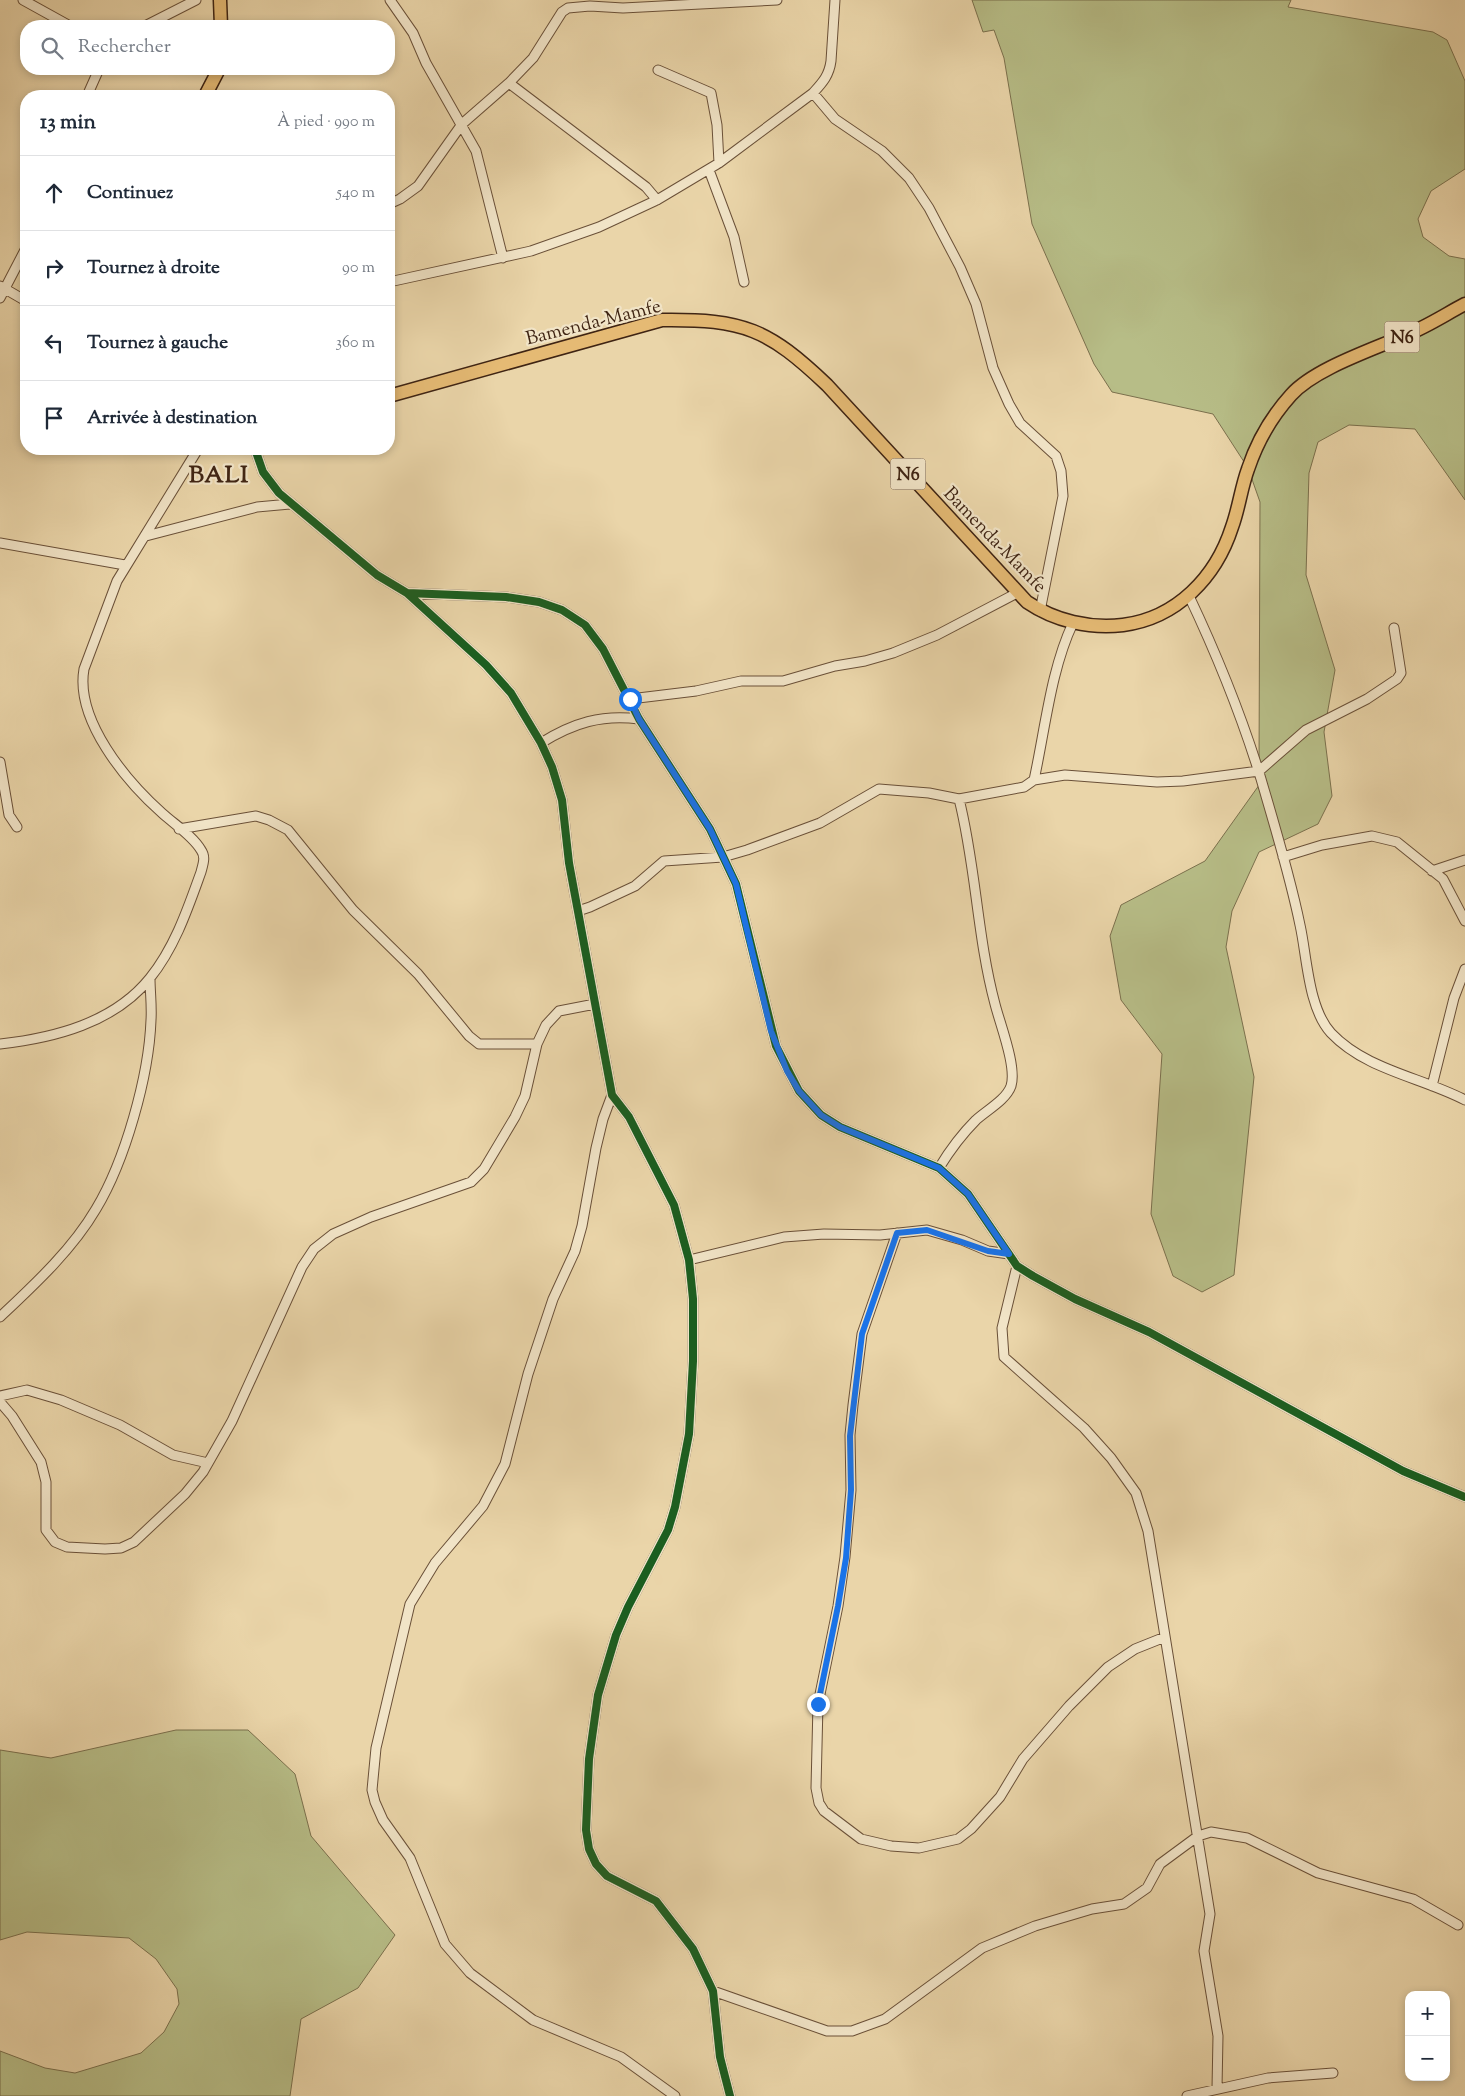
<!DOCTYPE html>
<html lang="fr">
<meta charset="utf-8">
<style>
body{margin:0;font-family:"Sorts Mill Goudy",serif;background:#f6f6f7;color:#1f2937}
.controls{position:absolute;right:15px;bottom:15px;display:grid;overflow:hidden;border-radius:10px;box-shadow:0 2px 8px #0003}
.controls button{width:45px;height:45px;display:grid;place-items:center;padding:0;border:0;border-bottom:1px solid #e0e1e3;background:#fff;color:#1f2937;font:25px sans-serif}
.stop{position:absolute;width:15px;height:15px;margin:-11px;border:4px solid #1a73e8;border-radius:50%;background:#fff}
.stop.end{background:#1a73e8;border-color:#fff;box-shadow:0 1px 5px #0008}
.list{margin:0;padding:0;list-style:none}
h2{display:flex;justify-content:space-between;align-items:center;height:65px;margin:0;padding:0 20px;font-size:21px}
h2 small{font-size:16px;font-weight:400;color:#747a83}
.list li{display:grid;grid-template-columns:32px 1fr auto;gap:15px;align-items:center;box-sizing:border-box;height:75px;padding:0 20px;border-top:1px solid #e0e1e3}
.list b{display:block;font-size:19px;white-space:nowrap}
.list em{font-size:16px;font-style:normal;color:#747a83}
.icon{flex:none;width:28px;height:28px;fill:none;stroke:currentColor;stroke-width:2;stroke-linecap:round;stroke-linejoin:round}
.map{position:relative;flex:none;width:1465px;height:2096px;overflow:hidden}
.search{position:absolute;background:#fff;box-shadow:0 2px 8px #0003;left:20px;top:20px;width:375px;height:55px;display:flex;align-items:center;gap:12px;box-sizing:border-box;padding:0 18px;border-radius:20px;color:#747a83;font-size:19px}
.panel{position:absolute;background:#fff;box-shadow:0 2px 8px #0003;left:20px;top:90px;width:375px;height:365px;border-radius:20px}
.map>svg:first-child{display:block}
.green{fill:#b7bd87;stroke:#7b704d}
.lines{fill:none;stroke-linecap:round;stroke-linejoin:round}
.minor-casing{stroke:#6a5038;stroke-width:11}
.highway-casing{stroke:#3f2413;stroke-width:15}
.minor{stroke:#f1e4c7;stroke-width:9}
.highway{stroke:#e5ba74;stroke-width:12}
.cycleway-casing{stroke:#f1e4c7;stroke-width:11}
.cycleway{stroke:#1b5e20;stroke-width:8}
.route{stroke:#1a73e8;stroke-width:6}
.labels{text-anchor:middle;stroke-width:4.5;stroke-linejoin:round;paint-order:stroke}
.shield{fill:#f1e4c7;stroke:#745e49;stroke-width:1}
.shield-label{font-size:18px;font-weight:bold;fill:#3f2413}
.street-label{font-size:19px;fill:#3f2413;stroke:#f1e4c7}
.district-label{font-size:24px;font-weight:bold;letter-spacing:1px;fill:#3f2413;stroke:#f1e4c7}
</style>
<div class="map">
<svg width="1465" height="2096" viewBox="0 0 1465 2096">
<rect width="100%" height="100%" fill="#ead5a9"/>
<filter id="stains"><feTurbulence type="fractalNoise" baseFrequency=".004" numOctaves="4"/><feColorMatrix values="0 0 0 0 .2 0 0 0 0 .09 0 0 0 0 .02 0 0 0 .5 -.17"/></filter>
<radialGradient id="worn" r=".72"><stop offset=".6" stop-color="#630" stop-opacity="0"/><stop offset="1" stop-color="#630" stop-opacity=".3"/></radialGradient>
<path class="green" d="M 972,0 L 1291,0 L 1288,7 L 1433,32 L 1447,40 L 1465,81 L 1465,169 L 1431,191 L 1418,219 L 1423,237 L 1449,256 L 1465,259 L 1465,500 L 1415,429 L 1349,425 L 1318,442 L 1309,473 L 1306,575 L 1335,670 L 1324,732 L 1332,796 L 1318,824 L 1259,852 L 1232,911 L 1226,947 L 1254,1077 L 1234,1275 L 1202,1292 L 1173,1276 L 1151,1214 L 1162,1054 L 1121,1000 L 1110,936 L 1121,905 L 1205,861 L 1262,781 L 1259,771 L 1260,502 L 1248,468 L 1213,414 L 1112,392 L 1094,364 L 1032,224 L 1004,58 L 994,30 L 983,32 Z
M 176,1730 L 248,1730 L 295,1774 L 311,1836 L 395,1935 L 358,1988 L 301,2019 L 290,2096 L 0,2096 L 0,2051 L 45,2068 L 75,2073 L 141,2053 L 164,2032 L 179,2004 L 177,1989 L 156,1959 L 129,1938 L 27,1932 L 0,1940 L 0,1750 L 51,1758 Z"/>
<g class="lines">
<defs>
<path id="minor" d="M 23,0 L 70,26
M 390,0 L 413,33 L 426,63 L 476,151 L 503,258
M 145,26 L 196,0
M 658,70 L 711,93 L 717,125 L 719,163
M 509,83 L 646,187 L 657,200
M 813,93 L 835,119 L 882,151 L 909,178 L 929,208 L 960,267 L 976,304 L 993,368 L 1009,404 L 1020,423 L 1056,456 L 1061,471 L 1063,496 L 1040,611
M 87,96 L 99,69
M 709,170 L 734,237 L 744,282
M 389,204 L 400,199 L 418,186 L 462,124 L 509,83 L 533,58 L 562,12 L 568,8 L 590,6 L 623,8 L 777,0
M 389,282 L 531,251 L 599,227 L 657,200 L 719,163 L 813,93 C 822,83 829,76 831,61 L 835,0
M 0,286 L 26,301
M 0,298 L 26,248
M 255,449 L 263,472 L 279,493 L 377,575 L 407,593 L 506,597 L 539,602 L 562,610 L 585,625 L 603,649 L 639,719 L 710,829 L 736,884 L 776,1046 L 799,1091 L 821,1115 L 840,1127 L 939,1168 L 968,1194 L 1017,1266 L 1033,1276 L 1075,1299 L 1149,1332 L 1403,1471 L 1465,1497
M 146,536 L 257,507 L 290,504
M 0,543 L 125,565
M 407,593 L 486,665 L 511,693 L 541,743 L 552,767 L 562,800 L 569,863 L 612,1095 L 629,1117 L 674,1205 L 689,1260 L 693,1299 L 693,1361 L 689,1434 L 675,1507 L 668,1530 L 628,1607 L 616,1635 L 598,1695 L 589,1759 L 586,1830 L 589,1849 L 596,1864 L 607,1876 L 656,1901 L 693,1949 L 713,1991 L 720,2057 L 730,2096
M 1189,596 C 1217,655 1242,717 1261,779 C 1275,827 1290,876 1300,925 C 1307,956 1308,1008 1331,1033 C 1366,1070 1421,1077 1465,1100
M 630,699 L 696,691 L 741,681 L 783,681 L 835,666 L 865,661 L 893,653 L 937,635 L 1017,593
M 541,743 C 573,723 602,714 639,719
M 0,762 L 9,815 L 17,827
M 1034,780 L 1065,775 L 1157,782 L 1183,781 L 1259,771 L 1306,730 L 1367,699 L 1397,679 L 1401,673 L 1394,628
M 179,829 L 256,816 L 269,820 L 288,830 L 353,910 L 418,974 L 469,1036 L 479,1044 L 537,1044
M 1283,857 L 1322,845 L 1372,836 L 1397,842 L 1443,879 L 1465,921
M 1432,871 L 1465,860
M 578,911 L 590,907 L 635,886 L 664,861 L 723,857 L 747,850 L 820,823 L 879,789 L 929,793 L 959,799 L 1024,787 L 1034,780 C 1045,730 1051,669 1073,623
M 0,1044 C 54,1038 114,1023 150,978 C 175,947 188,908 201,872 C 203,864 206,857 201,850 C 193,836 174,824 162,813 C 126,781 75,720 84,669 L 117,581 L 198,449
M 1432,1086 L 1454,998 L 1465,969
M 612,1095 L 603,1119 L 596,1148 L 582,1226 L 575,1251 L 553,1299 L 528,1374 L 505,1464 L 483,1506 L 435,1563 L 410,1604 L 376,1748 L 372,1790 L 375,1802 L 383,1820 L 410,1858 L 445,1944 L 470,1973 L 533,2020 L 621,2057 L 675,2096
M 939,1168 C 950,1150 961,1135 976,1120 C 987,1110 1006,1100 1011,1086 C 1017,1067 1000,1024 995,1004 C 977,937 976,866 959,799
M 897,1233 L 862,1334 L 853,1405 L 850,1435 L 851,1490 L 845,1557 L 838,1606 L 818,1704 L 816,1788 L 819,1803 L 824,1811 L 861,1839 L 891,1846 L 919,1848 L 958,1839 L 971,1829 L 1000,1797 L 1023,1759 L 1069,1706 L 1108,1667 L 1135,1649 L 1165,1637
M 689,1260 L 784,1237 L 824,1234 L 880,1235 L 927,1230 L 962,1240 L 988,1251 L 1009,1254
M 1017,1266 L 1002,1328 L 1004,1357 L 1084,1428 L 1111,1458 L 1136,1493 L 1148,1531 L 1210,1914 L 1204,1951 L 1218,2036 L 1217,2088
M 0,1317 C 34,1285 72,1250 96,1209 C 125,1161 149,1076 151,1020 C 152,1006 150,992 150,978
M 0,1396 L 27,1390 L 61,1400 L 120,1425 L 173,1455 L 208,1463
M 0,1402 L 12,1416 L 41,1462 L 46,1482 L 46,1530 L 55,1542 L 67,1547 L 105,1549 L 121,1548 L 134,1542 L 185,1494 L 203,1472 L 232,1421 L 302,1267 L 314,1249 L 333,1234 L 371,1217 L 471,1182 L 484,1169 L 515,1117 L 525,1096 L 537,1044 L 546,1025 L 559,1011 L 595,1004
M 713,1991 L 827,2031 L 852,2031 L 885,2019 L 982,1948 L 1035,1926 L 1092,1909 L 1124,1904 L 1147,1888 L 1160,1864 L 1198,1836 L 1211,1832 L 1247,1838 L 1318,1873 L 1413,1899 L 1458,1925
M 1187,2096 L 1268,2078 L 1333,2073"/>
<path id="highway" d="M 220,0 L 221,26
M 205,96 L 219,69
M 389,396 L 662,320 C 744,319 768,329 827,385 L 1027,602 C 1055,621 1090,629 1123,625 C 1177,618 1216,577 1232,527 C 1239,508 1241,488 1248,469 C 1257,442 1272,416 1291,395 C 1315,368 1375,349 1408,334 C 1428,326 1446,314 1465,304"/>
</defs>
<use href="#minor" class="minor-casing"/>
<use href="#highway" class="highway-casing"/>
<use href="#minor" class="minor"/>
<use href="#highway" class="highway"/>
<defs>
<path id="cycleway" d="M 255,449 L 263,472 L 279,493 L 377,575 L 407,593 L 506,597 L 539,602 L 562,610 L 585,625 L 603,649 L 639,719 L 710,829 L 736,884 L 776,1046 L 799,1091 L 821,1115 L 840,1127 L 939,1168 L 968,1194 L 1017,1266 L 1033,1276 L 1075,1299 L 1149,1332 L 1403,1471 L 1465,1497
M 407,593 L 486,665 L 511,693 L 541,743 L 552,767 L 562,800 L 569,863 L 612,1095 L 629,1117 L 674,1205 L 689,1260 L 693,1299 L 693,1361 L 689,1434 L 675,1507 L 668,1530 L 628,1607 L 616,1635 L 598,1695 L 589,1759 L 586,1830 L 589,1849 L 596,1864 L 607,1876 L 656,1901 L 693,1949 L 713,1991 L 720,2057 L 730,2096"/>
</defs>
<use href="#cycleway" class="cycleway-casing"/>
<use href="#cycleway" class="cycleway"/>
</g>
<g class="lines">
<path class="route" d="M 630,699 L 639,719 L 710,829 L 736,884 L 771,1031 L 787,1071 L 799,1091 L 821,1115 L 840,1127 L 939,1168 L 968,1194 L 1009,1254 L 988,1251 L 927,1230 L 897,1233 L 862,1334 L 850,1436 L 851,1490 L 846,1558 L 838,1606 L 818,1704"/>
</g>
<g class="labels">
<g class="shield">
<rect x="1384.5" y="321.5" width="35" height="31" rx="4"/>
<rect x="890.5" y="458.5" width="35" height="31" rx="4"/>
</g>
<g class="shield-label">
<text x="1402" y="343">N6</text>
<text x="908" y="480">N6</text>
</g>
<g class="street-label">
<text transform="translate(593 321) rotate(-14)" y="7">Bamenda-Mamfe</text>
<text transform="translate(996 539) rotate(46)" y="7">Bamenda-Mamfe</text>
</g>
<g class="district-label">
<text x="219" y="482">BALI</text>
</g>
</g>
<rect width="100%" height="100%" filter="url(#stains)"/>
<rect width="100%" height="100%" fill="url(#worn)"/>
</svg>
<div class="controls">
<button>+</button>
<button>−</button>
</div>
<div class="stop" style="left:630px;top:699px"></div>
<div class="stop end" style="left:818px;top:1704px"></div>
<div class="search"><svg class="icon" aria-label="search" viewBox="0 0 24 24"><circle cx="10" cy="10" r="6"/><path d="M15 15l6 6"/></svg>Rechercher</div>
<section class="panel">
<h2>13 min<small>À pied · 990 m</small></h2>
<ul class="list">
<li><svg class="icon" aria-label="ahead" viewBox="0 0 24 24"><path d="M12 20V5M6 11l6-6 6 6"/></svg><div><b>Continuez</b></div><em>540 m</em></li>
<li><svg class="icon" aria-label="right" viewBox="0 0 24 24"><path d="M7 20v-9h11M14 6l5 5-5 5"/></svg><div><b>Tournez à droite</b></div><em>90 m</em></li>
<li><svg class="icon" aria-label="left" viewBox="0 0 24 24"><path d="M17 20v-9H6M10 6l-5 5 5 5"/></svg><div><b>Tournez à gauche</b></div><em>360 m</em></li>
<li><svg class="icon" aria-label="arrive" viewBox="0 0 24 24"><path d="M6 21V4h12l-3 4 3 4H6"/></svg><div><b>Arrivée à destination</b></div></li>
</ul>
</section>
</div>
